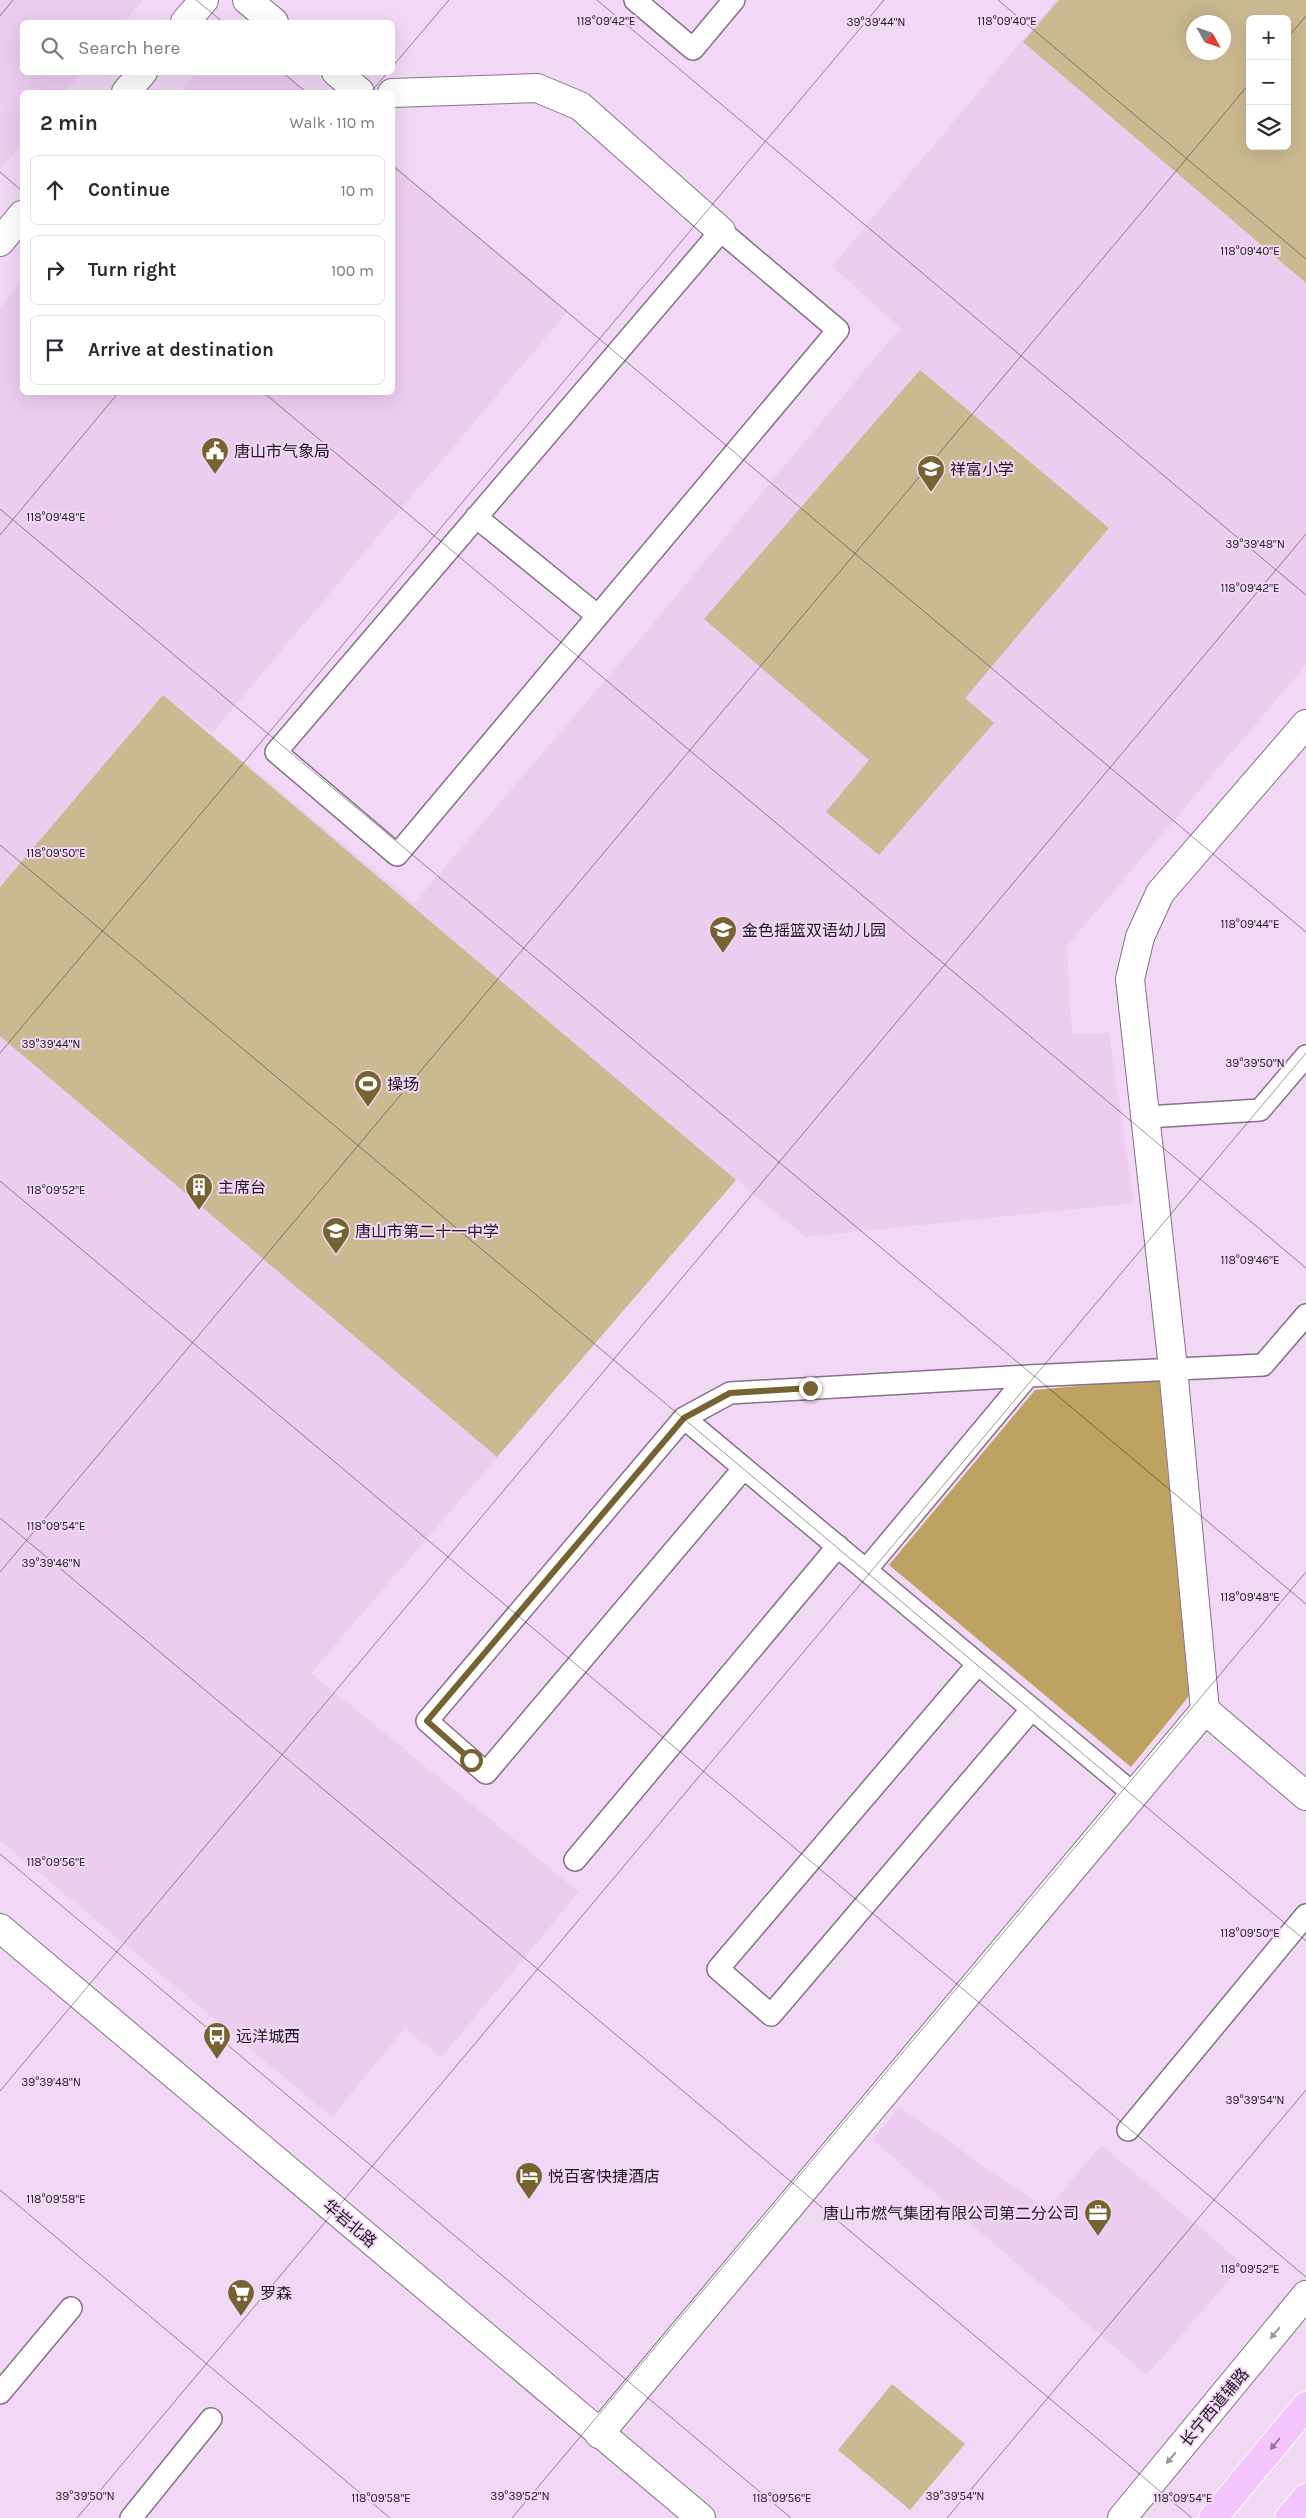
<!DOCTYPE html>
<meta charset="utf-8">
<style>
body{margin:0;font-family:Karla,"Noto Sans SC",sans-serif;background:#f2f2f3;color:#2b2b33}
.controls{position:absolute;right:15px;top:15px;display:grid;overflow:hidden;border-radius:8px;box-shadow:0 5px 20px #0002}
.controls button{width:45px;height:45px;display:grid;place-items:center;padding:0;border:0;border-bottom:1px solid #e1e1e2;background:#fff;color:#2b2b33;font:25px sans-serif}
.compass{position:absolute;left:1186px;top:15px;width:45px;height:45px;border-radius:50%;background:#fff;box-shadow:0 5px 20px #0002;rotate:130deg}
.stop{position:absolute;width:15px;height:15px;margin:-11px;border:4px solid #776231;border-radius:50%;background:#fff}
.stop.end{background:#776231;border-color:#fff;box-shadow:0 1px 5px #0008}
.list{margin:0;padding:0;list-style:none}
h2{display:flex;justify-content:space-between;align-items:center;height:65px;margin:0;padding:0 20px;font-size:21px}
h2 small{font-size:16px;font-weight:400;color:#7c7c81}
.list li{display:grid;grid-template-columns:32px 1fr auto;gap:15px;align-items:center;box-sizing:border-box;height:70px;margin:0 10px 10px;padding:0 10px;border:1px solid #e1e1e2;border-radius:8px}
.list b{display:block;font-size:19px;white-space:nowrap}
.list em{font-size:16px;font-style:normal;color:#7c7c81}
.icon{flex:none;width:28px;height:28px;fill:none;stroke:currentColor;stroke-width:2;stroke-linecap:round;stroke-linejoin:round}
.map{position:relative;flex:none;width:1306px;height:2518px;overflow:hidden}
.search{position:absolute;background:#fff;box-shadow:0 5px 20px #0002;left:20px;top:20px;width:375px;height:55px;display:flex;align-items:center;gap:12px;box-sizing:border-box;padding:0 18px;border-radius:8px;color:#7c7c81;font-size:19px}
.panel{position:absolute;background:#fff;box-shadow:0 5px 20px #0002;left:20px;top:90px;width:375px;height:305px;border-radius:8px}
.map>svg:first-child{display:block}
.built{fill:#eccdf0;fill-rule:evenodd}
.green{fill:#cbba91;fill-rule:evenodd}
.forest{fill:#bda262}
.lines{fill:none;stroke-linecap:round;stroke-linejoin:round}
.service-casing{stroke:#87708a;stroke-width:24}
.minor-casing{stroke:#87708a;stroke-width:30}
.tertiary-casing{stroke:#87708a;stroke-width:30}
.primary-casing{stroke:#fff;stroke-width:30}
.service{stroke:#fff;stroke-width:21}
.minor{stroke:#fff;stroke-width:28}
.tertiary{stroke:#fff;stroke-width:28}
.primary{stroke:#f5c5fd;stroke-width:28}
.oneway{fill:#9b979c}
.oneway2{fill:#95779a}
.route{stroke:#776231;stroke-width:6}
.ticks{fill:none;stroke:#201722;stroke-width:1;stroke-opacity:0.45}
.labels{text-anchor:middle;stroke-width:4;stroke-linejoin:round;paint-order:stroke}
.poi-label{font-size:16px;fill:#201722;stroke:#f1d8f5;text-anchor:start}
.street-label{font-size:16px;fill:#201722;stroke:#f1d8f5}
.ticks-label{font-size:12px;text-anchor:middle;fill:#201722;stroke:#f1d8f5;stroke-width:4;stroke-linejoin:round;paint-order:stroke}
</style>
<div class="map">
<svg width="1306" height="2518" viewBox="0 0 1306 2518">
<rect width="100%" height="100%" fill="#f1d8f5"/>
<path class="built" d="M 0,0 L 143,0 L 124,22 L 22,22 L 22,72 L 82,73 L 65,92 L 22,92 L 22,143 L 0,170 Z
M 1056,0 L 1306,0 L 1306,665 L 1067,946 L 1072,1034 L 1109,1033 L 1134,1203 L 806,1237 L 736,1180 L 311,1673 L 579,1892 L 441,2058 L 405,2028 L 332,2117 L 0,1840 L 0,308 L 22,281 L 22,392 L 392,392 L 393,164 L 568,311 L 212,733 L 180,709 L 414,903 L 624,658 L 900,328 L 832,266 ZM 1250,19 L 1287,19 L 1287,146 L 1250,146 ZM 1194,22 L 1224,22 L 1224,52 L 1194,52 Z
M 196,73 L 284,73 L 308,92 L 180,92 Z
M 899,2107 L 1047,2210 L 1101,2145 L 1243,2264 L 1147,2375 L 873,2140 Z"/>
<path class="green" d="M 1059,0 L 1306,0 L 1306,283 L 1023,42 ZM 1250,19 L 1287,19 L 1287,146 L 1250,146 ZM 1224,22 L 1224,52 L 1194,52 L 1194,22 Z
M 920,370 L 1109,528 L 965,698 L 994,723 L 879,855 L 826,812 L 869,760 L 704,619 Z
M 163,695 L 736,1180 L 497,1457 L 0,1036 L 0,887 Z
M 892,2384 L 965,2444 L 910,2510 L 838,2450 Z"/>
<path class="forest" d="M 1159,1378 L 1189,1696 L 1131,1767 L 889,1565 L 1035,1390 Z"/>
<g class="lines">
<defs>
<path id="service" d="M 635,0 L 693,49 L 734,0
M 721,231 L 838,330 L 397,855 L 276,752 Z
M 476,517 L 598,616
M 1147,1117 L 1260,1110 L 1306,1056
M 684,1418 L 1135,1795
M 744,1468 L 486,1773 L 427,1721 L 684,1418 L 730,1393 L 1028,1376 L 1263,1365 L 1306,1315
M 866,1570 L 1028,1376
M 978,1664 L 718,1969 L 771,2015 L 1032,1709
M 575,1860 L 838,1546
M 1128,2130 L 1306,1915
M 0,2393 L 71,2308
M 131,2518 L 211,2419"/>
<path id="minor" d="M 247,0 L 274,22
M 185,22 L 204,0
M 336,72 L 360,92
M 126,92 L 143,72
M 392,93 L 537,88 L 580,106 L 721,231
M 0,242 L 22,215
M 1306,724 L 1160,893 L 1140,937 L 1130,979 L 1173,1368 L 1205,1710 L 1306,1796
M 599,2434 L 1205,1710
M 1122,2518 L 1306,2295"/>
<path id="tertiary" d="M 0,1928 L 701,2518"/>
<path id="primary" d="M 1213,2518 L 1306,2406
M 1289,2518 L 1306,2498"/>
</defs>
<use href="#service" class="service-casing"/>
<use href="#minor" class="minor-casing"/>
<use href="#tertiary" class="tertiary-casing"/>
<use href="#primary" class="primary-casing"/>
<use href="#service" class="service"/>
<use href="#minor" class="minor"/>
<use href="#tertiary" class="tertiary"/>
<use href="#primary" class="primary"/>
</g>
<defs><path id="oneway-solid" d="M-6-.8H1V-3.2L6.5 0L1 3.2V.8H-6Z" transform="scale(1.25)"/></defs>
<g class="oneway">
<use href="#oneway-solid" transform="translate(1275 2333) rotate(130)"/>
<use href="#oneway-solid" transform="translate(1171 2458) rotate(130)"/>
</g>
<use class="oneway2" href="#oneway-solid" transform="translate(1275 2444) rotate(130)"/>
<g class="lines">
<path class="route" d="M 471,1760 L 427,1721 L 684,1418 L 730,1393 L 810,1388"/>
</g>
<path class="ticks" d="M 196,0 L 223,22M 597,0 L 1306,595M 998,0 L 1306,259M 0,16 L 13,0M 1287,38 L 1306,16M 392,67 L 449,0M 282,72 L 306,92M 371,92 L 388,72M 392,165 L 1306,932M 0,172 L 22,191M 263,392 L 1306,1268M 0,509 L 1306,1604M 0,535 L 119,392M 0,845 L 1306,1941M 0,1053 L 884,0M 0,1181 L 1306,2277M 0,1518 L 1192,2518M 0,1572 L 1250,83M 0,1854 L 791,2518M 0,2091 L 1306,534M 0,2190 L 390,2518M 77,2518 L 1306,1053M 512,2518 L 1306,1572M 947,2518 L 1306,2090"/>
<defs>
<symbol id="civic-pin" viewBox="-11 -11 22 30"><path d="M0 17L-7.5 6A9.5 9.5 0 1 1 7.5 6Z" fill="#776231" stroke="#f1d8f5"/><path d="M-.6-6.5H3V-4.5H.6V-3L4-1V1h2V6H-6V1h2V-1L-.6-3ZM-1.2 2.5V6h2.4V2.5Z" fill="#fff"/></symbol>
<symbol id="school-pin" viewBox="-11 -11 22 30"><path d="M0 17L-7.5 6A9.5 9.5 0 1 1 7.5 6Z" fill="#776231" stroke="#f1d8f5"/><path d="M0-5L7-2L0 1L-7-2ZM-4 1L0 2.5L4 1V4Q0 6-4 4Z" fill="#fff"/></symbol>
<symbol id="stadium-pin" viewBox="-11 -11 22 30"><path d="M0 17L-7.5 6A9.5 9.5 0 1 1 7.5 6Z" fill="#776231" stroke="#f1d8f5"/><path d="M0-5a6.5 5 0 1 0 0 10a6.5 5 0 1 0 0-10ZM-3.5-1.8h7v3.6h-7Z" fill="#fff"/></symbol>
<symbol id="building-pin" viewBox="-11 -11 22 30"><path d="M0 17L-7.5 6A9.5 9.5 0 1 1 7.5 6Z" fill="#776231" stroke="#f1d8f5"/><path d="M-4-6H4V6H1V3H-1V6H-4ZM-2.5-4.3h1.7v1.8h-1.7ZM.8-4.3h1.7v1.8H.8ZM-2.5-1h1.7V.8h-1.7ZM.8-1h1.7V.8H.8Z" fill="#fff"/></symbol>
<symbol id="bus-pin" viewBox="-11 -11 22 30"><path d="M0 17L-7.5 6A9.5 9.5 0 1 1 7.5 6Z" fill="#776231" stroke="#f1d8f5"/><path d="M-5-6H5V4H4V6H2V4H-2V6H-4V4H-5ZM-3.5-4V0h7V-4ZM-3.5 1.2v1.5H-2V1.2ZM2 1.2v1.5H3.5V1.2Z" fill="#fff"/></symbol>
<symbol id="hotel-pin" viewBox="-11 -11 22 30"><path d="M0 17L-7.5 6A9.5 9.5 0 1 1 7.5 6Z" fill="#776231" stroke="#f1d8f5"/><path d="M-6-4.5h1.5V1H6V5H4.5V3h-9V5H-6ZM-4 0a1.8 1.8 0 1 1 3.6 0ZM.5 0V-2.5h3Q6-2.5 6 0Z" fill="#fff"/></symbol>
<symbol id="office-pin" viewBox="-11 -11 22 30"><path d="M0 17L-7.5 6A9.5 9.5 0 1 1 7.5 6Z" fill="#776231" stroke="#f1d8f5"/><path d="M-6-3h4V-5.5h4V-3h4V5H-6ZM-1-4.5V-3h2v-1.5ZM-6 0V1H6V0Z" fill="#fff"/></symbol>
<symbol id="supermarket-pin" viewBox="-11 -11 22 30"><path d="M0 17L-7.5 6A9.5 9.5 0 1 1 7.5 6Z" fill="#776231" stroke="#f1d8f5"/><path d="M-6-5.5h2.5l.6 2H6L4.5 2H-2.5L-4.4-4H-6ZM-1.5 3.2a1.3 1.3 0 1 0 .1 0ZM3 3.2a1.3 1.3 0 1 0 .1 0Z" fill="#fff"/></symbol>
</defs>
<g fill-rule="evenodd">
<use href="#civic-pin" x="199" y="435" width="32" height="43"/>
<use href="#school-pin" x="915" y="453" width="32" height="43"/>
<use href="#school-pin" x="707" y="914" width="32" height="43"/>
<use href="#stadium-pin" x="352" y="1068" width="32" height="43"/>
<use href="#building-pin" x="183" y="1171" width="32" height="43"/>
<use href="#school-pin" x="320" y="1215" width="32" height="43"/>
<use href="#bus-pin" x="201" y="2020" width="32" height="43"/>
<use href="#hotel-pin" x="513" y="2160" width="32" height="43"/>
<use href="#office-pin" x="1082" y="2197" width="32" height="43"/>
<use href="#supermarket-pin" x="225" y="2277" width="32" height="43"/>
</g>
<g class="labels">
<g class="poi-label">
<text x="234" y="457">唐山市气象局</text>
<text x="950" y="475">祥富小学</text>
<text x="742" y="936">金色摇篮双语幼儿园</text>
<text x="387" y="1090">操场</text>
<text x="218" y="1193">主席台</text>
<text x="355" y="1237">唐山市第二十一中学</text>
<text x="236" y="2042">远洋城西</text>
<text x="548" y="2182">悦百客快捷酒店</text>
<text x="1079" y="2219" text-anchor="end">唐山市燃气集团有限公司第二分公司</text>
<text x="260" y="2299">罗森</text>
</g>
<g class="street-label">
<text transform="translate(350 2223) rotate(40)" y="6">华岩北路</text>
<text transform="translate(1214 2407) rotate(-50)" y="6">长宁西道辅路</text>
</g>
</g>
<g class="ticks-label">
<text x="606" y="25">118°09'42"E</text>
<text x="1007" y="25">118°09'40"E</text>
<text x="876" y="26">39°39'44"N</text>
<text x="1250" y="255">118°09'40"E</text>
<text x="56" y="521">118°09'48"E</text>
<text x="1255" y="548">39°39'48"N</text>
<text x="1250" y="592">118°09'42"E</text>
<text x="56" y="857">118°09'50"E</text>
<text x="1250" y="928">118°09'44"E</text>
<text x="51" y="1048">39°39'44"N</text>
<text x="1255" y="1067">39°39'50"N</text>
<text x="56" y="1194">118°09'52"E</text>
<text x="1250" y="1264">118°09'46"E</text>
<text x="56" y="1530">118°09'54"E</text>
<text x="51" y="1567">39°39'46"N</text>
<text x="1250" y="1601">118°09'48"E</text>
<text x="56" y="1866">118°09'56"E</text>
<text x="1250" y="1937">118°09'50"E</text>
<text x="51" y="2086">39°39'48"N</text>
<text x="1255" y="2104">39°39'54"N</text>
<text x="56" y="2203">118°09'58"E</text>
<text x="1250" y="2273">118°09'52"E</text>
<text x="85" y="2500">39°39'50"N</text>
<text x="520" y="2500">39°39'52"N</text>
<text x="955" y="2500">39°39'54"N</text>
<text x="381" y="2502">118°09'58"E</text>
<text x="782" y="2502">118°09'56"E</text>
<text x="1183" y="2502">118°09'54"E</text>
</g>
</svg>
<div class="controls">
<button>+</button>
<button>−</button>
<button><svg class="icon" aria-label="layers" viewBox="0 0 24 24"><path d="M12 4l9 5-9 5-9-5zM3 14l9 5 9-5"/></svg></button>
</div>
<svg class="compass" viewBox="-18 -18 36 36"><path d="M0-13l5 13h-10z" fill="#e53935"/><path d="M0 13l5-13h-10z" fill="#7c7c81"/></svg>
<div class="stop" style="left:471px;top:1760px"></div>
<div class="stop end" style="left:810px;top:1388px"></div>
<div class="search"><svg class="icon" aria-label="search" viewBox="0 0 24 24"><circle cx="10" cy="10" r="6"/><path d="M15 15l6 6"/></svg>Search here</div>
<section class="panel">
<h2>2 min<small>Walk · 110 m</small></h2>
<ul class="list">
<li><svg class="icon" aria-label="ahead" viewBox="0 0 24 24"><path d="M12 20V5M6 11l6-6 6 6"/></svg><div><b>Continue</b></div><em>10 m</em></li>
<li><svg class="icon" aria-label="right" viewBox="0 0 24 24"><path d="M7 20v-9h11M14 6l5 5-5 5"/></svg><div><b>Turn right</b></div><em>100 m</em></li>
<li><svg class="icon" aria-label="arrive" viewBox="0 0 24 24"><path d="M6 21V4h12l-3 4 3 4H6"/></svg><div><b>Arrive at destination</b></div></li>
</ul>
</section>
</div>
